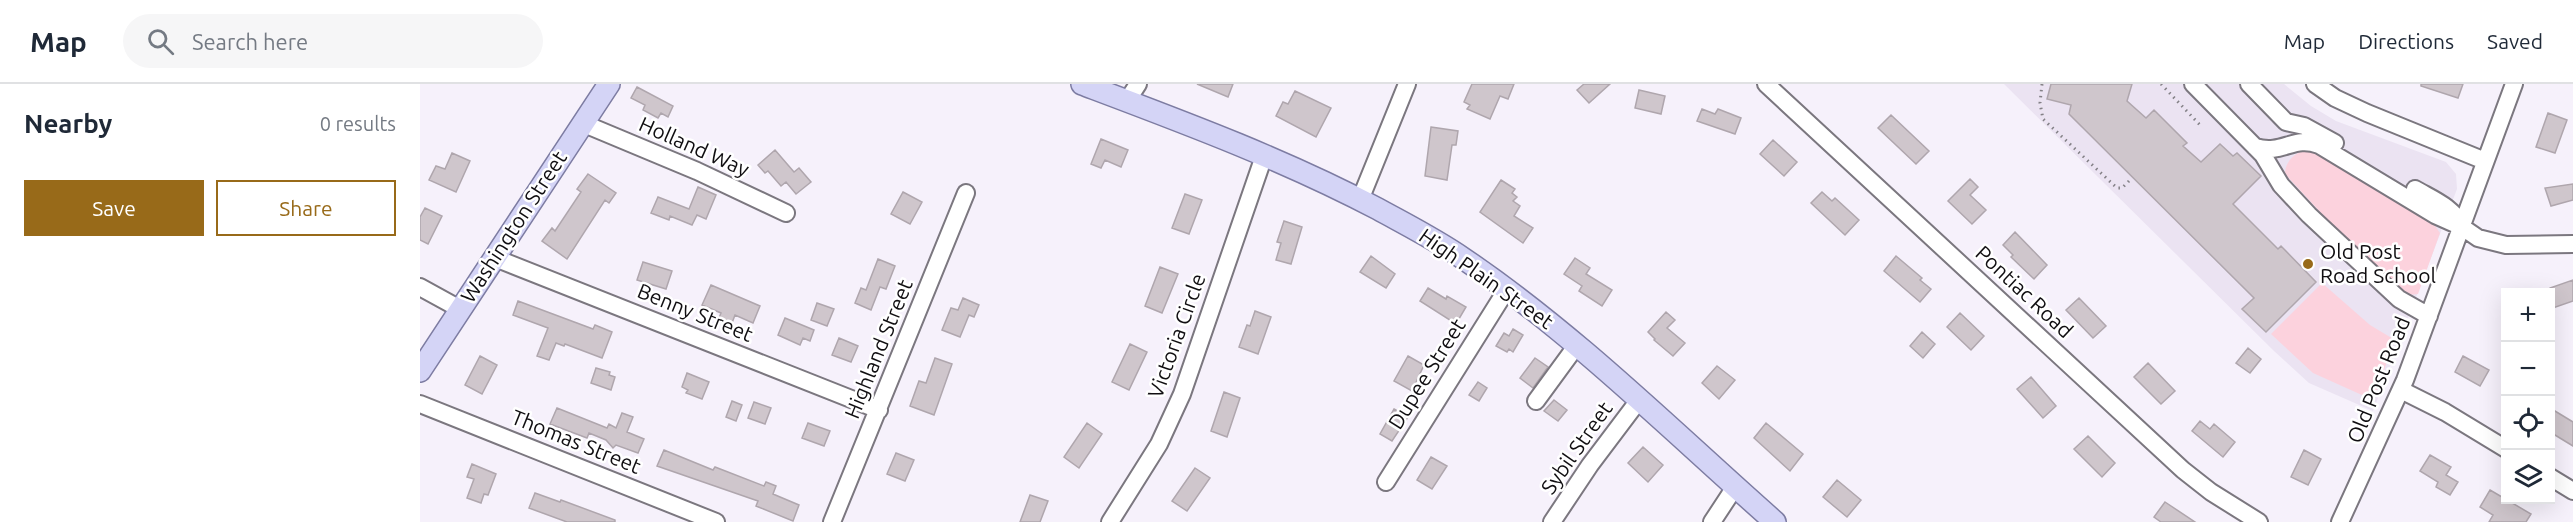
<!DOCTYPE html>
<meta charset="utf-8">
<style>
body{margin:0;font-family:Ubuntu,sans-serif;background:#f6f6f7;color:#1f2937}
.controls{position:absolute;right:18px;bottom:18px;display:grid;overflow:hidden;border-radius:0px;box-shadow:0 6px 24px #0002}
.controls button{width:54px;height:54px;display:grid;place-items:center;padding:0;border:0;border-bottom:2px solid #e0e1e3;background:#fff;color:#1f2937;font:30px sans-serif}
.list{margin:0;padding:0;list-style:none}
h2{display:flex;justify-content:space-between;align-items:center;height:78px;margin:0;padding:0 24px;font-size:26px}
h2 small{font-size:20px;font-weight:400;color:#747a83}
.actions{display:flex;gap:12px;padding:18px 24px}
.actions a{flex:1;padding:14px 0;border:2px solid #986a19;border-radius:0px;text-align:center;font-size:21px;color:#986a19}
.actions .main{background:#986a19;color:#fff}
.icon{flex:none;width:33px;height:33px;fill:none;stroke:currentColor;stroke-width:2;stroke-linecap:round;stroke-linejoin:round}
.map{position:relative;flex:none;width:2153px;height:438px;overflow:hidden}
header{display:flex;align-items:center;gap:36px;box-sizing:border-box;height:84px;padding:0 30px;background:#fff;border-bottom:2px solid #e0e1e3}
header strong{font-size:28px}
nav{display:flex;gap:33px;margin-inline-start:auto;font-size:21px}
.search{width:420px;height:54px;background:#f6f6f7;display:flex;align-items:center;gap:15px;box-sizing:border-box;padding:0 21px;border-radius:33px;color:#747a83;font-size:22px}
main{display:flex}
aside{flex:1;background:#fff}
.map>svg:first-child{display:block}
.built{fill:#ebe3f2}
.green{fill:#fcd2dd}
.building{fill:#cfc6cc;stroke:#afa6ad;stroke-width:1.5}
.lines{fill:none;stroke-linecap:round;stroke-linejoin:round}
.minor-casing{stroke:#7b777f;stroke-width:20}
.major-casing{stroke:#7d7ca2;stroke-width:24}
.path{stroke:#838086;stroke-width:3;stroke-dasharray:1.5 4.5;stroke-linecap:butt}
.minor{stroke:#fff;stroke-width:16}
.major{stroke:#d4d4f6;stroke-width:21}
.poi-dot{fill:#986a19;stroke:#fff;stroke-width:2}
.labels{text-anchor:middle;stroke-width:5;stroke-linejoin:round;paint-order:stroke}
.street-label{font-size:21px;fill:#100e11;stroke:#fff}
.poi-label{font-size:21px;fill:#100e11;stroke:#fff;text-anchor:start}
</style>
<header>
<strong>Map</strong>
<div class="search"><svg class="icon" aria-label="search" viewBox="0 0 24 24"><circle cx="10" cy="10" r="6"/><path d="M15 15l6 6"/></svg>Search here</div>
<nav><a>Map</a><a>Directions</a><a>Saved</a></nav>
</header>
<main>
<aside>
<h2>Nearby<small>0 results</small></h2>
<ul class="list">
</ul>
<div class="actions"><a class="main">Save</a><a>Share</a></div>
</aside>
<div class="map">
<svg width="2153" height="438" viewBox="0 0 2153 438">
<rect width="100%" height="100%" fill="#f6f1fb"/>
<path class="built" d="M 1584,0 L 1864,0 L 1891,22 L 1916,37 L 2026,78 L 2036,90 L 2037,105 L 1953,327 L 1889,299 L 1854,267 Z"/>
<path class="green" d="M 1890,65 L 2011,136 L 2020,149 L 1998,210 L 1989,211 L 1973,201 L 1937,168 L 1865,90 C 1865,76 1877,67 1890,65 Z
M 1902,199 L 1950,241 L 1975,256 L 1953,316 L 1893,289 L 1851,250 Z"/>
<path class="building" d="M 777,0 L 813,0 L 808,13 Z
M 1052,0 L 1094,0 L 1088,15 L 1080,12 L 1070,35 L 1047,25 L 1050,21 L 1044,18 Z
M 1164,0 L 1190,0 L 1169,19 L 1157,6 Z
M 1631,0 L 1712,0 L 1707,17 L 1726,34 L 1734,26 L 1767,59 L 1763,62 L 1781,78 L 1800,60 L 1813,72 L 1817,69 L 1841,92 L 1813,120 L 1858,165 L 1861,162 L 1896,198 L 1846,248 L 1822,225 L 1834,214 L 1649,30 L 1651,21 L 1627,15 Z
M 2001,0 L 2043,0 L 2038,14 L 2001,2 Z
M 217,3 L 253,22 L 248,33 L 241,29 L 238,34 L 223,26 L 225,21 L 211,14 Z
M 1219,6 L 1245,12 L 1241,30 L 1215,24 Z
M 875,7 L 911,24 L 896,53 L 856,32 L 863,18 L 868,20 Z
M 1282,25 L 1295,30 L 1298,25 L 1321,34 L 1315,50 L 1277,37 Z
M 2128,29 L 2147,36 L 2135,69 L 2116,63 Z
M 1471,31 L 1509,67 L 1496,80 L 1458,44 Z
M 1011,43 L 1038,47 L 1036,61 L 1032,61 L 1027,96 L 1005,92 Z
M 681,55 L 708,66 L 701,83 L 685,76 L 681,84 L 671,80 Z
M 1353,56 L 1377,78 L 1364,92 L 1340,70 Z
M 355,66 L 374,88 L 379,84 L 391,98 L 376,110 L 366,98 L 361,102 L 348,87 L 345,89 L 338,81 Z
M 32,69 L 50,77 L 36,108 L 9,96 L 16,82 L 25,85 Z
M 168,90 L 196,109 L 189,119 L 185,116 L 147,175 L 122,157 L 132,144 L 135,147 L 161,108 L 157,105 Z
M 1550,95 L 1558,103 L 1550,111 L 1566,126 L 1552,140 L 1528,117 Z
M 1081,96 L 1095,105 L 1092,109 L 1097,113 L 1093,117 L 1100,122 L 1094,132 L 1113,144 L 1103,159 L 1060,128 Z
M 2153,100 L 2153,116 L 2131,122 L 2125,104 Z
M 278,103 L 296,111 L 286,135 L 277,131 L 272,141 L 250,132 L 249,136 L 231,129 L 238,113 L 269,125 Z
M 483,108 L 502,118 L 490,140 L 471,130 Z
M 1402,108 L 1412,117 L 1415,114 L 1439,136 L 1425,151 L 1391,119 Z
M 765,110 L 782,116 L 769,150 L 752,144 Z
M 5,124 L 22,132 L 8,160 L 0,156 L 0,133 Z
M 864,137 L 882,143 L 871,180 L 856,176 L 861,159 L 857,158 Z
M 1595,148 L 1627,181 L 1614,195 L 1591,173 L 1593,171 L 1583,161 Z
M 951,172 L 975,190 L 966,204 L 940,188 Z
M 1476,172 L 1502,194 L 1500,196 L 1511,205 L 1500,218 L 1464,187 Z
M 1155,174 L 1170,184 L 1166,190 L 1192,206 L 1182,222 L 1159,207 L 1162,202 L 1144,190 Z
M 458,175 L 475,182 L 466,205 L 460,203 L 451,226 L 435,219 L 441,204 L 446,206 Z
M 223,178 L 252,187 L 246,205 L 217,196 Z
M 740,183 L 758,190 L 742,229 L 725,222 Z
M 2153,196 L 2153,217 L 2130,225 L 2130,204 Z
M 291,201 L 340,222 L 333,239 L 315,231 L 312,239 L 299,234 L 301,229 L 282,221 Z
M 1008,204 L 1026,215 L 1027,212 L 1046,223 L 1036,240 L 1000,217 Z
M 543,214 L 559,221 L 554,233 L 549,231 L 540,253 L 522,246 L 531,224 L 538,226 Z
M 1659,214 L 1686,242 L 1673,254 L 1646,226 Z
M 98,217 L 173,245 L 175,241 L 192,248 L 182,274 L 145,260 L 144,262 L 136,259 L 129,276 L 117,272 L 128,244 L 93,231 Z
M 397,219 L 414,225 L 407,242 L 391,236 Z
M 835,227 L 851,233 L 838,270 L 819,263 L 827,241 L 830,242 Z
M 1246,228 L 1255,236 L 1247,244 L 1265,259 L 1253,272 L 1234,256 L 1235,255 L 1228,248 Z
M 1540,229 L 1564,252 L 1551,266 L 1527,243 Z
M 365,234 L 394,246 L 390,257 L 383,254 L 380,261 L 358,251 Z
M 1093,245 L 1103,251 L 1093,268 L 1089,265 L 1087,268 L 1076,262 L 1084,249 L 1089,252 Z
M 1502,248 L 1515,260 L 1503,274 L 1490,262 Z
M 419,254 L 438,262 L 431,278 L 412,271 Z
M 710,260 L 727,268 L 709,306 L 692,298 Z
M 1828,264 L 1841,275 L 1830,289 L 1816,279 Z
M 60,272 L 77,281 L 62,310 L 45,301 Z
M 988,272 L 1004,281 L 992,307 L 974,297 Z
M 2043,272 L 2069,286 L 2060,302 L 2035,288 Z
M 515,274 L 532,280 L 514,331 L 490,322 L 499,297 L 506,299 Z
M 1115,274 L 1128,283 L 1113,304 L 1100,294 Z
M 1728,279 L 1755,307 L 1741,320 L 1714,293 Z
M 1297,282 L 1315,296 L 1299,315 L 1282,299 Z
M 176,284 L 190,288 L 189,291 L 195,293 L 191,306 L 171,299 Z
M 267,289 L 289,298 L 282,315 L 266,309 L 268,306 L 262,303 Z
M 1611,293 L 1636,322 L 1623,334 L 1597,305 Z
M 1058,298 L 1067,304 L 1059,317 L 1049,311 Z
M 804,308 L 820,314 L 807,353 L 791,347 Z
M 1134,316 L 1147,326 L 1138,337 L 1124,327 Z
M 312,317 L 322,321 L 316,337 L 306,333 Z
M 334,318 L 351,324 L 345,340 L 328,334 Z
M 137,324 L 187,344 L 189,340 L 196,344 L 202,329 L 213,333 L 207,348 L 224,355 L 218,369 L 196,361 L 193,364 L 186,356 L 169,349 L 167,354 L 130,340 Z
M 2130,324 L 2153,338 L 2153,362 L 2130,348 Z
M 974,325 L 988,333 L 972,357 L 960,350 Z
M 1780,337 L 1790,345 L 1794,340 L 1815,358 L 1803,373 L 1772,347 Z
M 388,339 L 410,347 L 404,362 L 382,354 Z
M 667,339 L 682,350 L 659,384 L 644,373 Z
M 1346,339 L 1383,370 L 1370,387 L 1334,354 Z
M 1668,352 L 1695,379 L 1682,393 L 1654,365 Z
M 1223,363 L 1243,381 L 1228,398 L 1208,379 Z
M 244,366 L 293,386 L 295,383 L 344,402 L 346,398 L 356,402 L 353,410 L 379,421 L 373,437 L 336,422 L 338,417 L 237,382 Z
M 1884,366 L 1901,375 L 1888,401 L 1871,393 Z
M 476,369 L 494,376 L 485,397 L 467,390 Z
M 2010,371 L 2031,383 L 2026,391 L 2038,398 L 2030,411 L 2016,403 L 2018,398 L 2000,387 Z
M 1011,373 L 1027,382 L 1012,405 L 997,396 Z
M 52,380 L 76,390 L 68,411 L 64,410 L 61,419 L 47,414 L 54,395 L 47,393 Z
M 775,384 L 790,394 L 767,427 L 752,417 Z
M 1417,396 L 1441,416 L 1427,433 L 1403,413 Z
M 2070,406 L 2111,430 L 2106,438 L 2069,438 L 2073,431 L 2060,423 Z
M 115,409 L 140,418 L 141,416 L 195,436 L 195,438 L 147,438 L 109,424 Z
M 610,411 L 628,417 L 620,438 L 600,438 Z
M 1745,418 L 1775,438 L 1741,438 L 1734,433 Z"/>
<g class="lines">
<defs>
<path id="minor" d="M 1346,0 L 1763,386 L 1791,408 L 1839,438
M 1773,0 L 1843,71 L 1861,101 L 1889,131 L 1979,215 L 2009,232
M 1829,0 L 1866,38 L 1884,42 L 1915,59
M 1895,0 L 1915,14 L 1947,29 L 2065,77
M 707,17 L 718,0
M 162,39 L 277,87 L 366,129
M 1835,63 C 1864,71 1873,51 1899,61 L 2015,131 L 2042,143 L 2058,154 L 2086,161 L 2153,160
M 1995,105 C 2012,115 2034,123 2042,143
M 940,116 L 987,0
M 75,174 L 459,326
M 0,203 L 40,225
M 1981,306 L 2025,328 L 2086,365
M 1116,317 L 1157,261
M 0,320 L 296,438
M 2130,393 L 2153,407
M 966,398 L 1087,205
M 412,438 L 546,109
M 690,438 L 739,360 L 762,310 L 844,72
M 1132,438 L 1170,381 L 1219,316
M 1292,438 L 1315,403
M 1920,438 L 1985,296 L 2094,0"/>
<path id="major" d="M 662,0 C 763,38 863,75 958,125 C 987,141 1017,156 1044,175 C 1156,251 1253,348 1355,438
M 0,287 L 189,0"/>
</defs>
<use href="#minor" class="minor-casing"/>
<use href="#major" class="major-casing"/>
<path class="path" d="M 1622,0 L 1620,19 L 1623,35 L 1697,104 L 1702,104 L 1712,94
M 1741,0 L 1781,42"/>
<use href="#minor" class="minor"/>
<use href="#major" class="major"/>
</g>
<circle class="poi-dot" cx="1888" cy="180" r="6"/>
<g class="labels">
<g class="street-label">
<text transform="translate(274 63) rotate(24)" y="7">Holland Way</text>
<text transform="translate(94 143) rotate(-57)" y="7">Washington Street</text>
<text transform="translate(1066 195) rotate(35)" y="7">High Plain Street</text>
<text transform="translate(1604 208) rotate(43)" y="7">Pontiac Road</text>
<text transform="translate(275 229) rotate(22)" y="7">Benny Street</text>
<text transform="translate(757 252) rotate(-70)" y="7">Victoria Circle</text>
<text transform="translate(459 265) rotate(-68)" y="7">Highland Street</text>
<text transform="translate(1007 290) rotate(-58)" y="7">Dupee Street</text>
<text transform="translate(1959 296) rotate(-68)" y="7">Old Post Road</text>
<text transform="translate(156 358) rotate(22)" y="7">Thomas Street</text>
<text transform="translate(1157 364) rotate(-55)" y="7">Sybil Street</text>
</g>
<g class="poi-label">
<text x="1900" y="175">Old Post<tspan x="1900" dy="24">Road School</tspan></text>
</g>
</g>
</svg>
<div class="controls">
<button>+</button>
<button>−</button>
<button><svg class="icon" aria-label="locate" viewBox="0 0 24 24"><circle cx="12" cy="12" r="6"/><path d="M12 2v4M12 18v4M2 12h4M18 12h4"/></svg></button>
<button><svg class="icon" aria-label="layers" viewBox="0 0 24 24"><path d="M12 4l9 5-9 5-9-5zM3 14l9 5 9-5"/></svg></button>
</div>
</div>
</main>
